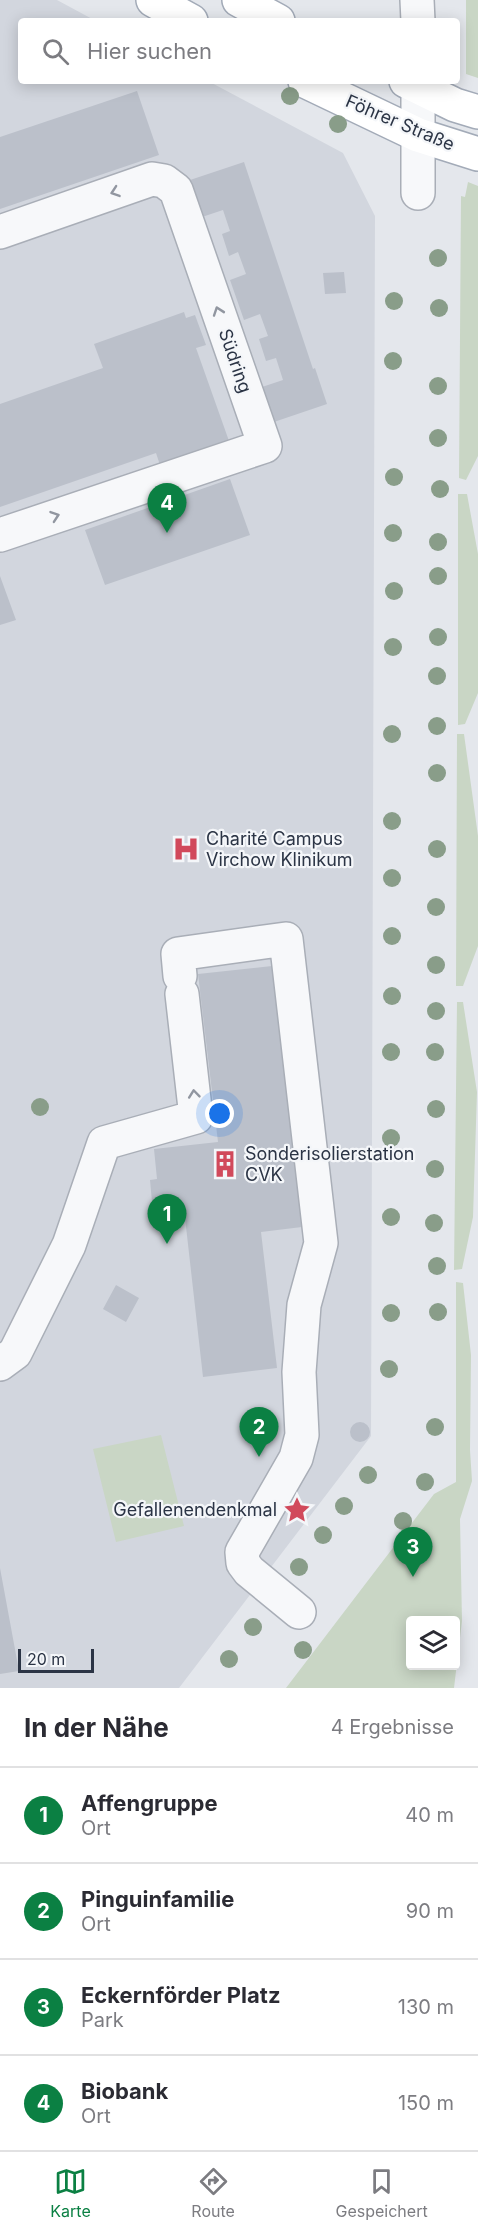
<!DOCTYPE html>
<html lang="de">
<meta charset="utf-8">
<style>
body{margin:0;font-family:Inter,sans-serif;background:#f7f7f7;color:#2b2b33}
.controls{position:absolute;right:18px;bottom:18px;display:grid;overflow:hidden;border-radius:6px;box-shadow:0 3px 15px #0003}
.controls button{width:54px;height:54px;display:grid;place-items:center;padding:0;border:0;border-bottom:2px solid #e1e1e2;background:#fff;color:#2b2b33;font:30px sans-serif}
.scale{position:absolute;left:18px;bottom:15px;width:76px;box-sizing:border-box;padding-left:6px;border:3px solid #2b3445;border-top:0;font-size:16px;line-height:21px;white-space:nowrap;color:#2b3445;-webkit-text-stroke:4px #f4f6f9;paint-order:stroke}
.you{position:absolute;left:220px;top:1114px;width:21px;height:21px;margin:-15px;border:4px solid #fff;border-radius:50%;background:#1a73e8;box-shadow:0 0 0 9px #1a73e833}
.badge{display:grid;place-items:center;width:39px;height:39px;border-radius:50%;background:#0b8043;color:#fff;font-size:20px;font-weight:700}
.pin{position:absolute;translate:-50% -50px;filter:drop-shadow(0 2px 3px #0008)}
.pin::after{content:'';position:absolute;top:32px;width:21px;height:18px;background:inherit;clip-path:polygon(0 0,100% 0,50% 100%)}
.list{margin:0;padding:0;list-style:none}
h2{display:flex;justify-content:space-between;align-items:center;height:78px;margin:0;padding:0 24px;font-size:26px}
h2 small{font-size:20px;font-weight:400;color:#7c7c81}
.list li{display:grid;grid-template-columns:39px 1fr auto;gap:18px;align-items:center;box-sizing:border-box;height:96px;padding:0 24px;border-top:2px solid #e1e1e2}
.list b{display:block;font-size:22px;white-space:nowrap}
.list p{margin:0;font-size:20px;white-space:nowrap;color:#7c7c81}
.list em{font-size:20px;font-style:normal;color:#7c7c81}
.icon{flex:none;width:33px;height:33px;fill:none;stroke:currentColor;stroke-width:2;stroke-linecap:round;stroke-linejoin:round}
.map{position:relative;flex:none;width:478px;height:1688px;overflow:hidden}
.search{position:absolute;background:#fff;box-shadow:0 3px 15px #0003;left:18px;right:18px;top:18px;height:66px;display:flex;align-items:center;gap:15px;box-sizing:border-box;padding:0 21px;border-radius:6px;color:#7c7c81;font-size:22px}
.sheet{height:462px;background:#fff}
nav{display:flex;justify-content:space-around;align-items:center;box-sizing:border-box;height:84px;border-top:2px solid #e1e1e2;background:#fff;font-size:16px;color:#7c7c81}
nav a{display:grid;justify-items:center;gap:3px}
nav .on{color:#0b8043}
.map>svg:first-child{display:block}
.built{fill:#d2d6de}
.green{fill:#c9d6c5;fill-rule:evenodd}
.building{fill:#bbc0ca}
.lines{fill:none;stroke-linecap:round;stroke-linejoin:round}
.minor-casing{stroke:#a9aeb7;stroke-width:36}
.major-casing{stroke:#a3abb8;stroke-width:36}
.minor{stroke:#f7f8fa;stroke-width:33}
.major{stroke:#fff;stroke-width:33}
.tree{fill:#899d89}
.oneway{stroke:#9196a0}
.labels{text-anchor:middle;stroke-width:4.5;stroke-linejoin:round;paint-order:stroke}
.street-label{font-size:18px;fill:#2b3445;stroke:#f4f6f9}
.poi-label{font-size:18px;fill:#2b3445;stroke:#f4f6f9;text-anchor:start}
</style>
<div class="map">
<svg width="478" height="1688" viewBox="0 0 478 1688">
<rect width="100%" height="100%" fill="#e4e7ec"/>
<path class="built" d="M 0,0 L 57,0 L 96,21 L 21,21 L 21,81 L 208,81 L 343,153 L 375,216 L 371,1436 L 179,1688 L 0,1688 Z"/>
<path class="green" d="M 466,0 L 478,0 L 478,78 L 466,74 Z
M 468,182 L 478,186 L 478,456 L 466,480 L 459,478 L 461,196 L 465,197 Z
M 458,494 L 467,494 L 478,554 L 478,693 L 465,724 L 458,725 Z
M 457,734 L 464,734 L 478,836 L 478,946 L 463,986 L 456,986 Z
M 457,1002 L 463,1002 L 477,1092 L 473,1217 L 462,1269 L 454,1270 Z
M 456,1282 L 463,1283 L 471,1355 L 470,1450 L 472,1481 L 460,1519 L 462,1621 L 454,1688 L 286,1688 L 434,1494 L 456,1482 ZM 456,1620 L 456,1666 L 410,1666 L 410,1620 Z
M 161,1435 L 184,1526 L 116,1542 L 93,1449 Z"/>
<path class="building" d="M 137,91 L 159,155 L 0,209 L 0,137 Z
M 244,162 L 313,369 L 315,368 L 327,404 L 271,423 L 259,388 L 283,380 L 276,358 L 266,361 L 259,339 L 268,336 L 260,314 L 244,320 L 230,280 L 246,274 L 238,252 L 229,256 L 222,234 L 230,231 L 223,210 L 199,218 L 187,181 Z
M 344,272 L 346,293 L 325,294 L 323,273 Z
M 184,312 L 186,318 L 195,315 L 206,345 L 196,348 L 229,441 L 160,465 L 156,453 L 0,507 L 0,404 L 103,368 L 94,344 Z
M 230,479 L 250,535 L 105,585 L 85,530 Z
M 0,576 L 16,620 L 0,625 Z
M 272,966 L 302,1227 L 261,1232 L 277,1368 L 203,1377 L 184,1209 L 153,1213 L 150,1180 L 157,1179 L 154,1149 L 218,1142 L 198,974 Z
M 116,1285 L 139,1298 L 126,1322 L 103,1309 Z
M350 1432a10 10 0 1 1 20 0a10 10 0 1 1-20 0Z
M 0,1568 L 19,1671 L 0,1674 Z"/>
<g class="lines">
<defs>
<path id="minor" d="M 417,0 L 418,21
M 418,81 L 418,193
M 0,232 L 152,179 L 164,181 L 176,190 L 265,446 L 0,535
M 180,976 L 178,954 L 286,939 L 321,1243 L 304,1305 L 299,1372 L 302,1435 L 296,1458 L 242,1552 L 243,1563 L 249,1571 L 299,1612
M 0,1364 L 15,1353 L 69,1245 L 104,1143 L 196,1117 L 182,994"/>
<path id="major" d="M 153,0 L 191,21
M 239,0 L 278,21
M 305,81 L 418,135 L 478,154
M 406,81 L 455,105 L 478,112"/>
</defs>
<use href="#minor" class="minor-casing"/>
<use href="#major" class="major-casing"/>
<use href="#minor" class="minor"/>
<use href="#major" class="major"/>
</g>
<g class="tree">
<circle cx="290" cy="96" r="9"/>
<circle cx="338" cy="124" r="9"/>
<circle cx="438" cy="258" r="9"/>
<circle cx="394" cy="301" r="9"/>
<circle cx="439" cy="308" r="9"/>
<circle cx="393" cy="361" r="9"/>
<circle cx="438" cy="386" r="9"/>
<circle cx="438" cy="438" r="9"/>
<circle cx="394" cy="477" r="9"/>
<circle cx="440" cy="489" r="9"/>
<circle cx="393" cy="533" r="9"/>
<circle cx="438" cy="542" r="9"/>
<circle cx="438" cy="576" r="9"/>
<circle cx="394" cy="591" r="9"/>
<circle cx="438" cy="637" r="9"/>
<circle cx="393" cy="647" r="9"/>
<circle cx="437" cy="676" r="9"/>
<circle cx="437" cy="726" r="9"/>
<circle cx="392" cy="734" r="9"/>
<circle cx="437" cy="773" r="9"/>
<circle cx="392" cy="821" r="9"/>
<circle cx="437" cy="849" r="9"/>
<circle cx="392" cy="878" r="9"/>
<circle cx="436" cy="907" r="9"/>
<circle cx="392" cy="936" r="9"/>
<circle cx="436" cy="965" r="9"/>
<circle cx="392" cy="996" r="9"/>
<circle cx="436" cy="1011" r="9"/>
<circle cx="391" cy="1052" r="9"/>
<circle cx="435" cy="1052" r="9"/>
<circle cx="40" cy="1107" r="9"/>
<circle cx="436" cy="1109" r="9"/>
<circle cx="391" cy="1138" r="9"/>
<circle cx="435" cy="1169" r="9"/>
<circle cx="391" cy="1217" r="9"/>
<circle cx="434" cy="1223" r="9"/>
<circle cx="437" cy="1266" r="9"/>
<circle cx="438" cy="1312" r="9"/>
<circle cx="391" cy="1313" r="9"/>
<circle cx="389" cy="1369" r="9"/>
<circle cx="435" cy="1427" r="9"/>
<circle cx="368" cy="1475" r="9"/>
<circle cx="425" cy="1482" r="9"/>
<circle cx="344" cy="1506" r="9"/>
<circle cx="403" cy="1521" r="9"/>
<circle cx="323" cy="1535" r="9"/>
<circle cx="299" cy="1567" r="9"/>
<circle cx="253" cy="1627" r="9"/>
<circle cx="303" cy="1650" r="9"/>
<circle cx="229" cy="1659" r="9"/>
</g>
<defs><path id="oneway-chevron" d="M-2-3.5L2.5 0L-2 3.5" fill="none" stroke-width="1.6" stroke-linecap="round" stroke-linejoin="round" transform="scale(1.5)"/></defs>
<g class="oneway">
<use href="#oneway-chevron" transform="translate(115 192) rotate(161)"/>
<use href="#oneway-chevron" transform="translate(218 311) rotate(-109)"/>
<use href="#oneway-chevron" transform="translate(55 516) rotate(-19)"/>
<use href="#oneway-chevron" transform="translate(194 1094) rotate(-96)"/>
</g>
<defs>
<symbol id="hospital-bare" viewBox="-9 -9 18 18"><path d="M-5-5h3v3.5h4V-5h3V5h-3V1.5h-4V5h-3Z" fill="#d1495b" stroke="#f4f6f9" stroke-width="2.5" paint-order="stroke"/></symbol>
<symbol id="building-bare" viewBox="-9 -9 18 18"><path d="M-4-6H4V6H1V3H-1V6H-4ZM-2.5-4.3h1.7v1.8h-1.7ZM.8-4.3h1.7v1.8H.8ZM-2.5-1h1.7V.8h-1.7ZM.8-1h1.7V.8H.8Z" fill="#d1495b" stroke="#f4f6f9" stroke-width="2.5" paint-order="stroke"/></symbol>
<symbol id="sight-bare" viewBox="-9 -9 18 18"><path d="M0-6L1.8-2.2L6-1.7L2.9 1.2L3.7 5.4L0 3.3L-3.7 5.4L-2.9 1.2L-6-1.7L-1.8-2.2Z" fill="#d1495b" stroke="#f4f6f9" stroke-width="2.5" paint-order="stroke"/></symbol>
</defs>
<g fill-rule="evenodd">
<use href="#hospital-bare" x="167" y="830" width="38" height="38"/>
<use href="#building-bare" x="206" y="1145" width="38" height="38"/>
<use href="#sight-bare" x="278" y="1491" width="38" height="38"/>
</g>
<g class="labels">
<g class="street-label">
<text transform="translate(400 123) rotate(23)" y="6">Föhrer Straße</text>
<text transform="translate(235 361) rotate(71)" y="6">Südring</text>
</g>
<g class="poi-label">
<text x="206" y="845">Charité Campus<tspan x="206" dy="21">Virchow Klinikum</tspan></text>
<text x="245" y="1160">Sonderisolierstation<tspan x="245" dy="21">CVK</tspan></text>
<text x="277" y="1516" text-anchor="end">Gefallenendenkmal</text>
</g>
</g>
</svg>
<div class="controls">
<button><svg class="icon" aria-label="layers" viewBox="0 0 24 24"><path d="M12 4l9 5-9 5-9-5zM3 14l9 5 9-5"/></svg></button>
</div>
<div class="scale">20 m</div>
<div class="you"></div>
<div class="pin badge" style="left:167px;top:1244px">1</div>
<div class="pin badge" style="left:259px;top:1457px">2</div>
<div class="pin badge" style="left:413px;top:1577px">3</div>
<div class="pin badge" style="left:167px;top:533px">4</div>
<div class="search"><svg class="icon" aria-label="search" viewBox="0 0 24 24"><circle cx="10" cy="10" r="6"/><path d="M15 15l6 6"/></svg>Hier suchen</div>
</div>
<section class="sheet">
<h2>In der Nähe<small>4 Ergebnisse</small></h2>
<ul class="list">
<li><span class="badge">1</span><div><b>Affengruppe</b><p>Ort</p></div><em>40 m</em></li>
<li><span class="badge">2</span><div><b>Pinguinfamilie</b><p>Ort</p></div><em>90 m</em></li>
<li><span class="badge">3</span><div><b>Eckernförder Platz</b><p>Park</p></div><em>130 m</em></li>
<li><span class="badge">4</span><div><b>Biobank</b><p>Ort</p></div><em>150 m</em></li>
</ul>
</section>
<nav>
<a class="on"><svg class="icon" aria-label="map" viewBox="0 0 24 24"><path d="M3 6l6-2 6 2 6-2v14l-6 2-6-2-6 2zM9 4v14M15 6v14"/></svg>Karte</a>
<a><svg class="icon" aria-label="directions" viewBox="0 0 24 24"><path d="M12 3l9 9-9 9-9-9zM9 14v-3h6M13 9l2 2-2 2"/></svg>Route</a>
<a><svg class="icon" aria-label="saved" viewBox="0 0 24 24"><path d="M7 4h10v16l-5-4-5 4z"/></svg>Gespeichert</a>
</nav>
